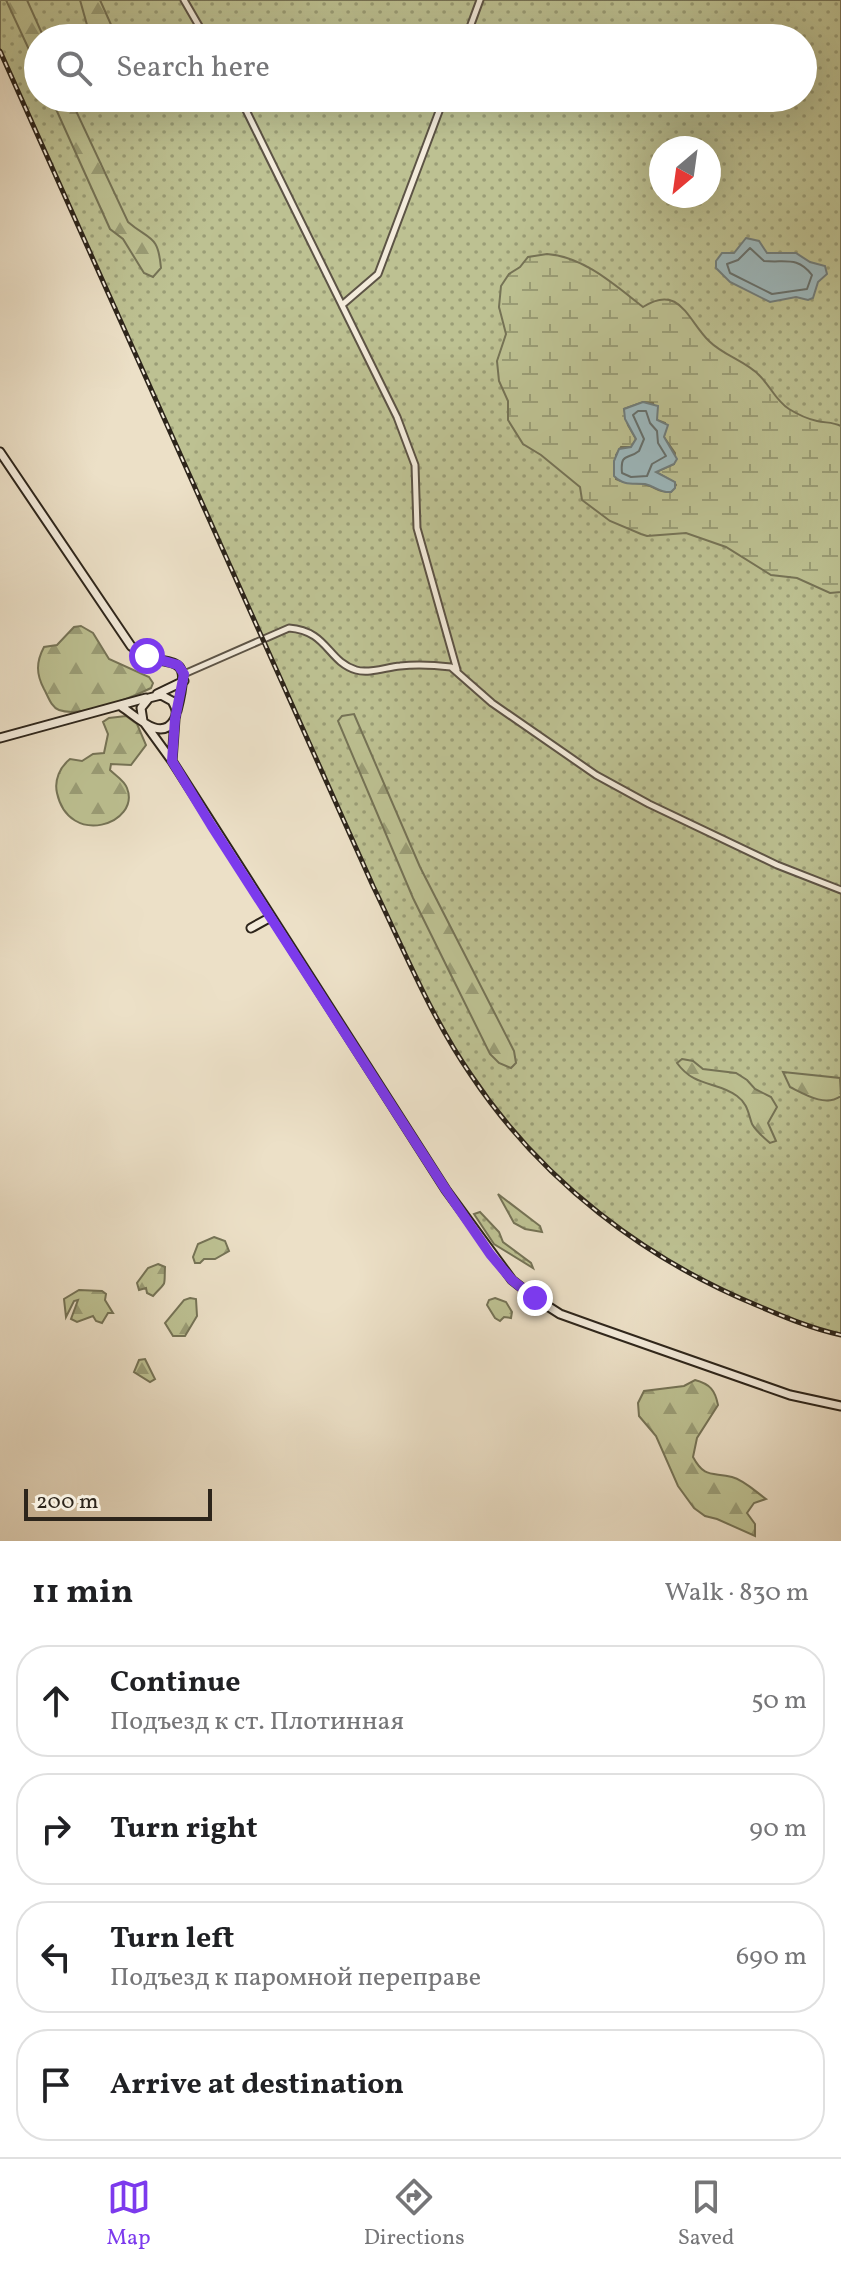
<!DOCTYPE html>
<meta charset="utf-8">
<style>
body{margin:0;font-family:Vollkorn,serif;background:#f6f6f6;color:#202124}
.compass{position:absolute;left:649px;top:136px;width:72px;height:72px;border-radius:50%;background:#fff;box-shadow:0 8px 32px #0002;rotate:209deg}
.scale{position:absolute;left:24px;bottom:20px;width:188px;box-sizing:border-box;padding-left:8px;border:4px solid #2d251b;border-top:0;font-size:22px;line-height:28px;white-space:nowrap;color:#2d251b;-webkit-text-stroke:6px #f3ebdb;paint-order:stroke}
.stop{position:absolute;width:24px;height:24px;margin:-18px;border:6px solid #7c3aed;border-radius:50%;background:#fff}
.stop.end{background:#7c3aed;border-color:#fff;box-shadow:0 2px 8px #0008}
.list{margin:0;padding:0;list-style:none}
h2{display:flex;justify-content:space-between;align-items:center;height:104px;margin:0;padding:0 32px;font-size:34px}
h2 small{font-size:26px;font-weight:400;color:#757577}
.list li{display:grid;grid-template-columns:52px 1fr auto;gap:24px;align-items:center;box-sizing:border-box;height:112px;margin:0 16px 16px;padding:0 16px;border:2px solid #e0e0e0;border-radius:32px}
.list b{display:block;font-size:30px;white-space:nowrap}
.list p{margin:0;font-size:26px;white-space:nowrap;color:#757577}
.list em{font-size:26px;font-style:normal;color:#757577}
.icon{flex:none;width:44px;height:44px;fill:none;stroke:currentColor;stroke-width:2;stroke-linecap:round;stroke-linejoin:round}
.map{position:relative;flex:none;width:841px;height:1541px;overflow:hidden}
.search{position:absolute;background:#fff;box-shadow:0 8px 32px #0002;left:24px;right:24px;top:24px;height:88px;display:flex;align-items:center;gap:20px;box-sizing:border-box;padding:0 28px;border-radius:44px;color:#757577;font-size:30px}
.sheet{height:616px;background:#fff}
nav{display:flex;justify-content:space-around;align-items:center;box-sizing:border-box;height:112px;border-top:2px solid #e0e0e0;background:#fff;font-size:22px;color:#757577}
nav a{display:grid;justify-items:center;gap:4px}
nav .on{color:#7c3aed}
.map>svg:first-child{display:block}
.grass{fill:url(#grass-dots);stroke:#757356;stroke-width:2;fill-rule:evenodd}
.forest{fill:url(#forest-firs);stroke:#757356;stroke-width:2}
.wetland{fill:url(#wetland-marsh);stroke:#757356;stroke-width:2;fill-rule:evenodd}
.water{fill:#9dbac0;stroke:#707e7e;stroke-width:2}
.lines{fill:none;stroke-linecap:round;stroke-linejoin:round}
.shore{stroke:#65706e;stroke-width:2}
.street-casing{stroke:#5d5446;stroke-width:9}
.secondary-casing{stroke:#2d251b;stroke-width:11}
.street{stroke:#f3ebdb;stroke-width:5}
.secondary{stroke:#f3ebdb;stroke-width:7}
.rail-casing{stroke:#2d251b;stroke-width:5}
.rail{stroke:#f3ebdb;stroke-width:2;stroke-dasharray:6;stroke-linecap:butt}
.route{stroke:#7c3aed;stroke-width:10}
</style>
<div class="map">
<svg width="841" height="1541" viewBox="0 0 841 1541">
<defs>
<pattern id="grass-dots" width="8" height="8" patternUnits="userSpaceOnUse" patternTransform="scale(2)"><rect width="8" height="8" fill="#bdc192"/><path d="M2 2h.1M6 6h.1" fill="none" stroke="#9a9d76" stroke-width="1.8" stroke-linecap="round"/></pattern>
<pattern id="forest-firs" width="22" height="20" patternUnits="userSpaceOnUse" patternTransform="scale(2)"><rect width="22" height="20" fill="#bdc192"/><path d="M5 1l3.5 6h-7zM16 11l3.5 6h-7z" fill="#9a9d76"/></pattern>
<pattern id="wetland-marsh" width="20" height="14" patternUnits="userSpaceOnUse" patternTransform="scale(2)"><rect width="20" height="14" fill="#bdc192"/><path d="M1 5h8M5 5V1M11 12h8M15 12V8" fill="none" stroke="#9a9d76"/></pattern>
</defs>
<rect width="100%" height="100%" fill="#ece0c7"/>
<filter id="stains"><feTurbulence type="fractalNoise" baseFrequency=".0025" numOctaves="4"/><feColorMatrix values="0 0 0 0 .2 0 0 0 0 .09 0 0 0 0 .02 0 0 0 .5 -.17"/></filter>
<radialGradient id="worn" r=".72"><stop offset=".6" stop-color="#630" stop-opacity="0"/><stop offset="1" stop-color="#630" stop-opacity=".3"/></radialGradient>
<path class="grass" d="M 0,0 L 841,0 L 841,1335 C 813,1329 787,1318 761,1307 C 645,1260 541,1180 471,1075 C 431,1017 404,950 373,886 L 0,51 ZM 38,38 L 803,38 L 803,98 L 38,98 ZM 661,148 L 709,148 L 709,196 L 661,196 Z
M 498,1194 L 540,1226 L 542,1232 L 525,1229 L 514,1223 Z
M 480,1212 L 499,1232 L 503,1242 L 531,1263 L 533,1268 L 494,1244 L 474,1214 Z"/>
<path class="forest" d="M 6,0 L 27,0 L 44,38 L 38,38 L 38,69 Z
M 80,0 L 100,0 L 117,38 L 93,38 L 89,32 Z
M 51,98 L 70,98 L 128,222 C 150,241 158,234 161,268 L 153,277 L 144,273 L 123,239 L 110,229 Z
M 81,626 L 93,633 L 109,659 L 149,677 L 153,683 L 151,688 C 131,698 81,718 59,710 C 51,707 48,696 44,689 C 36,674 36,662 44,647 L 57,645 L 74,627 Z
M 354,714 L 420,867 L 514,1051 L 516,1063 L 511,1068 L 499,1063 L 490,1054 L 413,898 L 338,721 L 342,716 Z
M 126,716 L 137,724 L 146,745 L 131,765 L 111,764 L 110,770 C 116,776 124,780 127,788 C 141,824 69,848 57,793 C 54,780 60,767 70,759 L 82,761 L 93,754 L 104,753 L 108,734 L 103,722 L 109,718 Z
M 682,1059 L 693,1061 L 703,1069 L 736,1073 L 747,1080 L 755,1089 L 771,1097 L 777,1107 L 768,1123 L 776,1141 L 770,1143 C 764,1138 756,1131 752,1124 C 748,1113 748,1104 737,1096 C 717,1081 695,1088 677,1063 Z
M 783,1072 L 840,1078 L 841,1096 C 825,1107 806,1095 790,1087 Z
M 214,1237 L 225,1241 L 229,1251 L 215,1259 L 204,1259 L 200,1263 L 195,1263 L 193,1257 L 198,1244 Z
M 158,1264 L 165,1267 C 164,1289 167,1280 153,1296 L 147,1293 L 146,1288 L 139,1290 L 137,1283 L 148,1268 Z
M 79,1290 L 102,1291 L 106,1294 L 105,1300 L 113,1313 L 108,1313 L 102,1323 L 96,1321 L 93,1316 L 77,1322 L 71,1319 L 78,1300 L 74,1301 L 66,1317 L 64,1299 Z
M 190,1298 L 196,1299 L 197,1316 L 185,1336 L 173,1336 L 165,1323 L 184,1300 Z
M 495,1298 L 506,1302 L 512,1312 L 511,1318 L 504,1317 L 500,1321 L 495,1318 L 487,1305 L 489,1300 Z
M 145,1359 L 155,1379 L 150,1382 L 134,1372 L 139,1360 Z
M 695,1380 C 710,1384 715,1390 718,1405 L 697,1438 L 693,1457 C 705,1479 712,1472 732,1477 C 744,1480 756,1492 766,1499 L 754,1503 L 747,1513 L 755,1524 L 755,1536 L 717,1519 L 705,1516 L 694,1508 L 678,1486 L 656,1436 L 639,1416 L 638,1403 L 644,1391 L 684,1386 Z"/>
<path class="wetland" d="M 547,254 C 583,256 616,286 643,307 C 680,283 688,321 709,341 C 724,356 746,361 760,376 C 771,387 776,401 789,409 C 797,414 808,419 817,421 C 826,423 833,422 841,426 L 841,592 L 830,593 L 797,578 L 771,575 L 726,547 L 686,533 L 647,536 L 641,534 L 610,521 L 582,500 L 580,487 L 541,455 L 523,444 L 508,420 L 508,401 L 499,381 L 497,361 L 506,334 L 499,307 L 501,286 L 509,274 L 520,267 L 528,257 ZM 643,402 L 653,403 L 657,420 L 665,423 L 664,437 L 675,453 L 674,464 L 656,472 L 674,482 L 676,485 L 671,492 C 661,492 659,490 650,486 C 639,481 629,485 616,479 L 616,455 L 621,447 L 631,447 L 636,439 L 628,425 L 624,409 Z"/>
<path class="water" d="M 746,238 L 759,241 L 767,253 L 796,253 L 810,262 L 825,266 L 827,274 L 818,282 L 813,298 L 808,300 L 796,297 L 770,302 L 730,282 L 716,268 L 716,261 L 722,253 L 734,253 Z
M 643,402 L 658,406 L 657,420 L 668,425 L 664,437 L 677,459 L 674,464 L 656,472 L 675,482 L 675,488 L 671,492 C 660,493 655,486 645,484 C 632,483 624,486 614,476 L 614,461 L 619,449 L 631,447 L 636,439 L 625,419 L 624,409 Z"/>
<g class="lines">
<path class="shore" d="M 750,248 L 764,261 C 786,263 797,256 812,275 L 807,289 L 772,294 L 730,273 L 727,264 L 738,260 Z
M 646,411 L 650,423 L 657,431 L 658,443 L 666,456 L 652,464 L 647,476 L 631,477 L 622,473 C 620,452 628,460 639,451 L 644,439 L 633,415 L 638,411 Z"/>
<defs>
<path id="street" d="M 184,0 L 206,38
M 466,38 L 480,0
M 240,98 L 397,417 L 415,465 L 417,528 L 457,670
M 342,305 L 378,274 L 444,98
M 184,674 L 289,628 C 328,631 327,661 356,670 C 369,674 387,667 400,666 C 417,664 434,665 451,667 L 492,703 L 596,775 L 649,804 L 777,865 L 841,890"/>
<path id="secondary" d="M 0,452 L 131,646 C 167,676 195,641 177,711
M 157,694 L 184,681
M 122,707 C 135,715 161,743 174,720 C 178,713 176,708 172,701 L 161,695 L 149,698 L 141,708 L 143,721 L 172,761 L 446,1190 L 512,1280 L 535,1298 L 560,1314 L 599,1328 L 790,1395 L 841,1406
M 0,738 L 146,698
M 172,761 L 175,719
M 251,928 L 271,917"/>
</defs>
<use href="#street" class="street-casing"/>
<use href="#secondary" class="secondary-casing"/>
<use href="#street" class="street"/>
<use href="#secondary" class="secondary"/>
<defs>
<path id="rail" d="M 0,51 L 373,886 C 404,950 431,1017 471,1075 C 541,1180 645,1260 761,1307 C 787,1318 813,1329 841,1335"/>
</defs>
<use href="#rail" class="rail-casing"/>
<use href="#rail" class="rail"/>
</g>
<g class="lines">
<path class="route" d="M 147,656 L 178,665 L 184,674 L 175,719 L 172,761 L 211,825 L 446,1190 L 490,1254 L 512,1280 L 535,1298"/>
</g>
<rect width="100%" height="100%" filter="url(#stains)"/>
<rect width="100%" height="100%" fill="url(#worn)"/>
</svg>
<svg class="compass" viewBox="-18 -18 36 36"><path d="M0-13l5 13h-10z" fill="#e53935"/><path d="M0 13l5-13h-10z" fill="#757577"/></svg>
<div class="scale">200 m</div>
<div class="stop" style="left:147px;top:656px"></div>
<div class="stop end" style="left:535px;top:1298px"></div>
<div class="search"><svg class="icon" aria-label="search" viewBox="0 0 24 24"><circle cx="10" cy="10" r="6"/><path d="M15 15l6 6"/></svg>Search here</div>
</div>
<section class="sheet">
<h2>11 min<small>Walk · 830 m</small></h2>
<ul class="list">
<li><svg class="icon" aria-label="ahead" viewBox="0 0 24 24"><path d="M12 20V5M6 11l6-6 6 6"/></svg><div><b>Continue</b><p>Подъезд к ст. Плотинная</p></div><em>50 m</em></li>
<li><svg class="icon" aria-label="right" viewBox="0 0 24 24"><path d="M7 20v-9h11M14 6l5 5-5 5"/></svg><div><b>Turn right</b></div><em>90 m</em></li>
<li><svg class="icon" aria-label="left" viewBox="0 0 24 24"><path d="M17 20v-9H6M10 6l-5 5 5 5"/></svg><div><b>Turn left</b><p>Подъезд к паромной переправе</p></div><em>690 m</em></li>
<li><svg class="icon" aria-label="arrive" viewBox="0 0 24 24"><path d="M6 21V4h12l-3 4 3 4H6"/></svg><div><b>Arrive at destination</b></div></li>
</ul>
</section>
<nav>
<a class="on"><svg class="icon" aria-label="map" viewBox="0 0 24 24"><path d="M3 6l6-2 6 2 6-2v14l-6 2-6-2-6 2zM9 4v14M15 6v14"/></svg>Map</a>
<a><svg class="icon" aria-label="directions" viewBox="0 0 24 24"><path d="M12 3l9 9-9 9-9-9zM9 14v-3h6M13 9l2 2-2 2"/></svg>Directions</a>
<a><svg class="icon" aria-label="saved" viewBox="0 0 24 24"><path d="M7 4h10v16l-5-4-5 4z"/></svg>Saved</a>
</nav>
